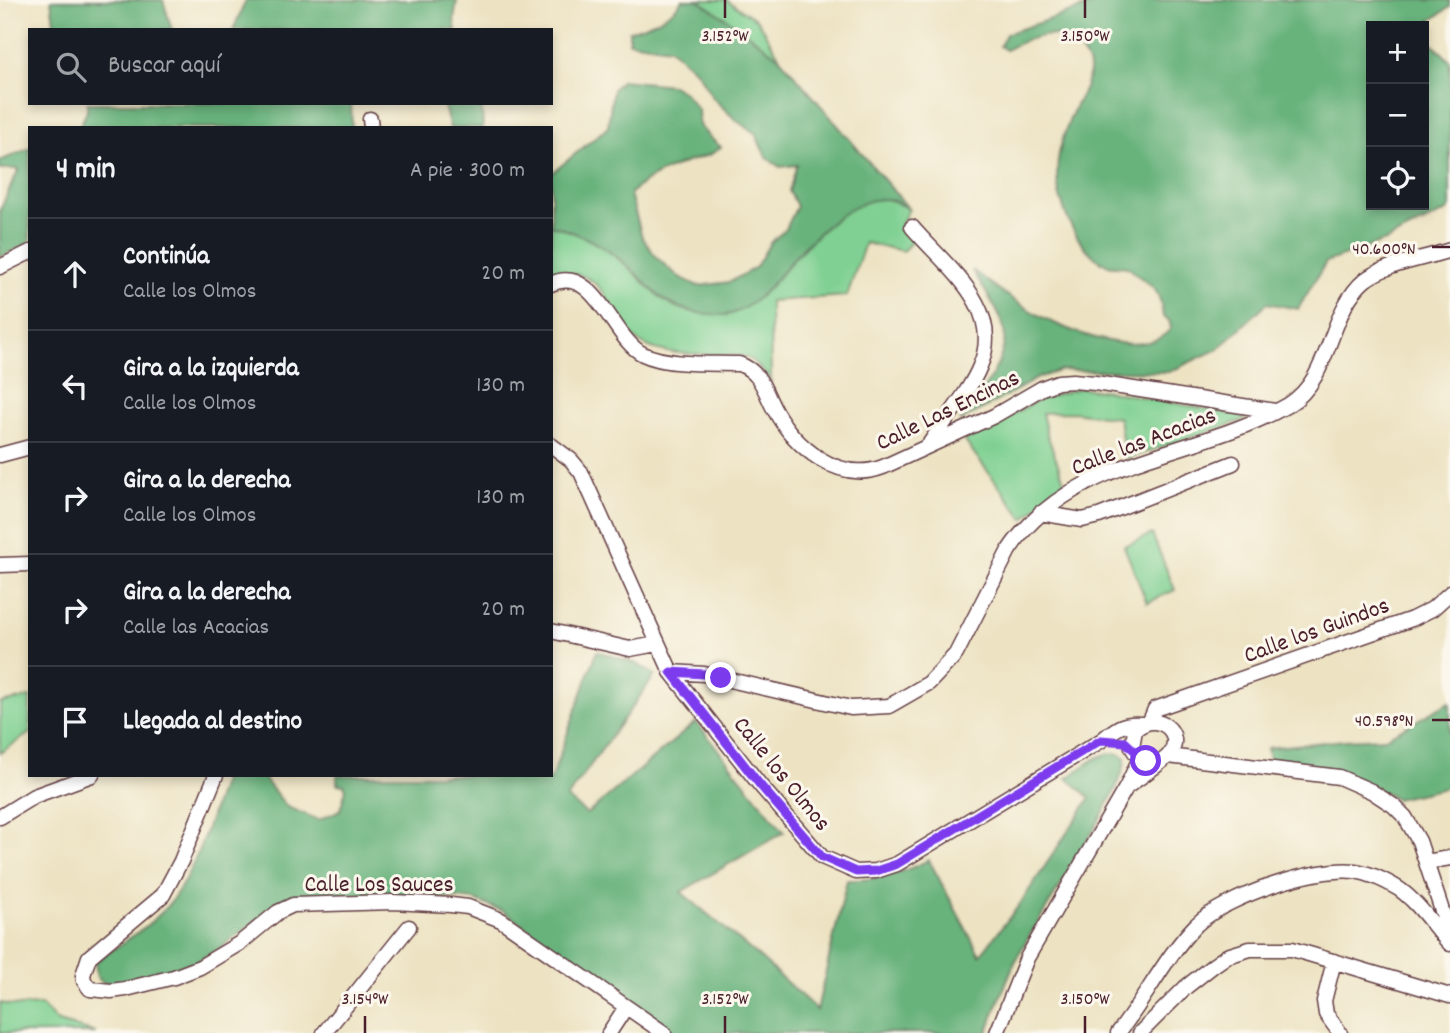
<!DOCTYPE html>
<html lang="es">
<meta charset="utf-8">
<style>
body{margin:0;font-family:Dekko,sans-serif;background:#20242c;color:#f1f3f6}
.controls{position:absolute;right:21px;top:21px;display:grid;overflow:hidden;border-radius:0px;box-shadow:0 4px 10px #0003}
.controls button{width:63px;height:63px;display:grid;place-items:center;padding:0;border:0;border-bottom:2px solid #363941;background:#171b24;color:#f1f3f6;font:35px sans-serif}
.stop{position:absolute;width:21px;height:21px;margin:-16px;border:5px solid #7c3aed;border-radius:50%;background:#fff}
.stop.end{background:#7c3aed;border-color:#fff;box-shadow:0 2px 7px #0008}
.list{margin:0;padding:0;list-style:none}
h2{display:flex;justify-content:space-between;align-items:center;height:91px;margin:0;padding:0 28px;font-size:30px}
h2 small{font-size:23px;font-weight:400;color:#9ea1a6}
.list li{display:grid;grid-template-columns:46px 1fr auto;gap:21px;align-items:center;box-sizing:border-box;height:112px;padding:0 28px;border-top:2px solid #363941}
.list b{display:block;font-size:26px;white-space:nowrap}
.list p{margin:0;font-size:23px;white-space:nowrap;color:#9ea1a6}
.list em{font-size:23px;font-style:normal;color:#9ea1a6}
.icon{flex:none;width:38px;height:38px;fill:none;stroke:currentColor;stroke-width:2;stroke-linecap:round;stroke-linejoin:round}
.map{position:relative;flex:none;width:1450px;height:1033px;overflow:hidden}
.search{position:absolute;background:#171b24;box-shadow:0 4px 10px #0003;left:28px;top:28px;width:525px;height:77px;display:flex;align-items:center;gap:18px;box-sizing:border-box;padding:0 24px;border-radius:0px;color:#9ea1a6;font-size:26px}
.panel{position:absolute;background:#171b24;box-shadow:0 4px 10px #0003;left:28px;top:126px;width:525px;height:651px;border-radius:0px}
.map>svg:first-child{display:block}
.green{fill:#7fd092;stroke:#64785e;stroke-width:2}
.forest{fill:#67b27c;stroke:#586854;stroke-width:2}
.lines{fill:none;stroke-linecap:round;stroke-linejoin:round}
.minor-casing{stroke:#623c42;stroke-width:17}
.minor{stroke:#fff;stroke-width:14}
.route{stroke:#7c3aed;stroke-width:9}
.ticks{fill:none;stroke:#4a1f2b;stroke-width:2.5}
.labels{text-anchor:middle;stroke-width:6;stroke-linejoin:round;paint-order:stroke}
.street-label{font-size:24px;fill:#4a1f2b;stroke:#fbf7ec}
.ticks-label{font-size:18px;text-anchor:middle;fill:#4a1f2b;stroke:#fbf7ec;stroke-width:6;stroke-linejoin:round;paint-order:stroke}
</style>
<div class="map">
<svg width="1450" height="1033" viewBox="0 0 1450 1033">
<rect width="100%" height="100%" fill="#fbf7ec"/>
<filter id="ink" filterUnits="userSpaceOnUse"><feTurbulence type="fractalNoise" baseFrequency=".0143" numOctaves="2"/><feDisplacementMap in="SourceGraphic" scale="14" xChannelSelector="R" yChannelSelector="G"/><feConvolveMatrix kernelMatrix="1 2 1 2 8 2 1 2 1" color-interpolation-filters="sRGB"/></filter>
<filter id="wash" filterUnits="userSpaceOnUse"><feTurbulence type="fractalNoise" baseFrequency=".00686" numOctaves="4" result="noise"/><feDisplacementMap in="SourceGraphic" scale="28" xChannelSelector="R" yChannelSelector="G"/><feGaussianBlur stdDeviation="1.57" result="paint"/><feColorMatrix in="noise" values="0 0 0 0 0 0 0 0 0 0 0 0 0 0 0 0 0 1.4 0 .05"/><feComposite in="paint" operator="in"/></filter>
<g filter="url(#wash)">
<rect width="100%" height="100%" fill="#ede3c3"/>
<path class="green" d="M 698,0 L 726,0 L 757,20 L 781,59 L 736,25 Z
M 888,199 L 909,209 L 900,226 L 915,238 L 903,251 L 865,243 L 847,296 L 770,301 L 771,381 C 764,373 757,363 748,358 C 741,355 730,355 722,355 C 698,353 669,356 647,346 C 607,329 614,261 551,275 L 551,225 C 577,232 602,244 622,262 C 639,275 651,293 670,304 C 677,309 687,310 695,312 C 731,319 751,309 775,281 C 794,258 837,209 866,201 C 873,199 881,199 888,199 Z
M 1080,388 L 1109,391 L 1245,416 L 1244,420 L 1125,459 L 1119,418 L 1072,412 L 1042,413 L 1047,434 L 1065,484 L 1051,494 L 1024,519 L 964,440 L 1041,399 Z
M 1152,534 L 1175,590 L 1147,603 L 1124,546 Z
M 30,697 L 30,733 L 0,753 L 0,703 Z
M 0,1003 L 18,1006 L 41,1005 L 58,1022 L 96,1033 L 0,1033 Z"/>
<path class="forest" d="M 51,0 L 163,0 L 172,30 L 55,30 Z
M 246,0 L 457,0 L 454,20 L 456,30 L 233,30 Z
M 682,0 L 698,0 L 736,25 L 781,59 L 909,209 C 902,205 893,199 885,199 C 852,198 815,235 794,258 C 775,279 759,305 731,314 C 721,317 710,314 699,313 C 658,306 651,285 622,261 C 601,244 576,232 551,225 L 551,174 L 608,127 L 613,89 L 622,80 L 672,85 L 684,92 L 698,110 L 699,125 L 708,136 L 721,147 C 710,157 700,157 687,162 C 666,170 645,178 630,194 L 642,237 L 657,258 L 679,277 L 698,286 L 730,282 L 756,267 L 770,243 L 786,229 L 797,206 L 789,191 L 797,165 L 780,167 L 766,157 L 755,133 L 737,121 L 713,98 L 697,72 L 670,48 L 629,42 L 629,31 C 647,25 672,17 682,0 Z
M 1106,0 L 1450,0 L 1450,7 L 1423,26 L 1371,26 L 1371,205 L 1424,205 L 1424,35 L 1450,61 L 1450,207 L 1447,211 L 1385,241 L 1326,262 L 1298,309 L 1267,303 L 1218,349 L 1169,372 L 1062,370 L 1040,377 L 959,422 C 976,399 1010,360 1004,329 C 999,309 982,287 972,270 C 994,285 1016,304 1040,316 C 1070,332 1146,362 1171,328 L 1169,320 L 1163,317 C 1160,292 1158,290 1137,275 C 1135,273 1132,270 1129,268 C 1123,265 1115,267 1108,265 C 1084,255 1069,226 1062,203 C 1050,169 1062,136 1076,105 C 1082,94 1089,84 1089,71 C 1090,64 1086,58 1082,52 C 1061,25 1031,36 1006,50 L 1000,46 L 1006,34 Z
M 87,103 L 351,103 L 352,128 L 79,128 L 87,111 Z
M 443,103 L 478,103 L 482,110 L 483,128 L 450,128 Z
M 30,148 L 30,243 L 0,257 L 0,210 L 19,169 L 0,169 L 0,161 Z
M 597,651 L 637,664 L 655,675 L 567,798 L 587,814 L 696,722 L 784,832 L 681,892 L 759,957 L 817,1010 L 847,880 C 877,881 902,873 929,860 L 980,955 L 1020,904 L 1090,798 L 1067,778 C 1083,768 1108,743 1125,758 C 1129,784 1037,920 1019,954 C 1006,979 997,1007 987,1033 L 675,1033 L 503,911 L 474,900 L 457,898 L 326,894 L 294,898 L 279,904 L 220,948 L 196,962 L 114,984 L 102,982 L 97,977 L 95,962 C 117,946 142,932 161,913 C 196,877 208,821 225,775 L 261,775 L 287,807 L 319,820 L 340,810 L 346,789 L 344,785 L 337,784 L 337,775 L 542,775 L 550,782 Z
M 1450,702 L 1450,787 L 1396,799 C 1352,776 1319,763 1269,760 L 1267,748 L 1345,740 L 1385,738 Z"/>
</g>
<g filter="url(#ink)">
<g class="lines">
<defs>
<path id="minor" d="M 370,119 L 371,128
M 912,227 C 946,267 1005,308 980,366 C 970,391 945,420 930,443
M 0,267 L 30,252
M 551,284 C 595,263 612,339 643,354 C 668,366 711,363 739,364 C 761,372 764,390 774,409 C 795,447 838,484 883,467 L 994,416 L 1042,388 L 1058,382 L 1073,381 L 1095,383 L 1275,411
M 551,445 L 571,460 L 581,472 L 671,672 L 760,785 L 822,857 L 856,872 L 876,871 L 897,864 L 1102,740 C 1115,729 1123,722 1141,724
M 0,455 L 30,447
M 1040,513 L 1082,520 L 1099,516 L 1233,463
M 0,565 L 30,564
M 551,631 L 630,649 L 657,644
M 671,672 L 704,674 L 851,708 L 889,706 L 929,683 L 956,654 L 1009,550 C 1071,456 1198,457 1288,405 C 1333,378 1327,312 1365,280 C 1385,264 1425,259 1450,250
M 1150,721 L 1155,709 L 1412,619 L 1432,609 L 1450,593
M 1168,756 L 1339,777 L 1371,791 L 1394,806 L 1405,817 L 1419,841 L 1450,935
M 216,775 L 181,861 L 163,895 L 89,957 L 83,975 L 84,981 L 90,989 L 111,991 L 126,989 L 174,977 L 200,967 L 240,943 L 278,912 L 293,905 L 393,902 L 451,905 L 468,907 L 501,920 L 664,1033
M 1128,786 C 1138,778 1162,763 1169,755 C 1186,733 1157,709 1135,730 L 1132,747 C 1138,759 1146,763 1159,762
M 0,817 L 34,796 L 92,775
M 1426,862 L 1450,858
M 1334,961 L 1324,1001 L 1326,1014 L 1340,1033
M 324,1033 L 409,927
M 609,1033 L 626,1007
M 997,1033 L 1027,958 L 1127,786 L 1140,758
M 1118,1033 C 1146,998 1165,957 1196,925 C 1225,897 1315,866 1355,871 C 1370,873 1386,881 1399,889 C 1419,903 1433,926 1450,944
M 1140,1033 L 1186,987 L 1214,965 L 1227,956 L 1250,949 L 1292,949 L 1450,996"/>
</defs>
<use href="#minor" class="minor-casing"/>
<use href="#minor" class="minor"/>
</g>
</g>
<g class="lines" filter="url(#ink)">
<path class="route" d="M 721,678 L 704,674 L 671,672 L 760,785 L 822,857 L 856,872 L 876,871 L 897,864 L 1101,740 L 1125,742 L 1146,761"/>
</g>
<path class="ticks" d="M 725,0 L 725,18M 1085,0 L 1085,18M 1432,247 L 1450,247M 1432,720 L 1450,720M 365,1016 L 365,1033M 725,1016 L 725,1033M 1085,1016 L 1085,1033"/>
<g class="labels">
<g class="street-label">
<text transform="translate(947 409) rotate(-26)" y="8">Calle Las Encinas</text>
<text transform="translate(1143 440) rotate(-21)" y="8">Calle las Acacias</text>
<text transform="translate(1316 629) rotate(-20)" y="8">Calle los Guindos</text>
<text transform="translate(783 773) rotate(51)" y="8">Calle los Olmos</text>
<text x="379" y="891">Calle Los Sauces</text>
</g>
</g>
<g class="ticks-label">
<text x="725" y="41">3.152°W</text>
<text x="1085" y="41">3.150°W</text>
<text x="1384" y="254">40.600°N</text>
<text x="1384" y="726">40.598°N</text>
<text x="365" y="1004">3.154°W</text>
<text x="725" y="1004">3.152°W</text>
<text x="1085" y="1004">3.150°W</text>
</g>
</svg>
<div class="controls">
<button>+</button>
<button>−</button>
<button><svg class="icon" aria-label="locate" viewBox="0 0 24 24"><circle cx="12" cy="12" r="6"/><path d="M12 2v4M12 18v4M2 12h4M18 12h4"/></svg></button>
</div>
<div class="stop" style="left:1146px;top:761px"></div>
<div class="stop end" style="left:721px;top:678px"></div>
<div class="search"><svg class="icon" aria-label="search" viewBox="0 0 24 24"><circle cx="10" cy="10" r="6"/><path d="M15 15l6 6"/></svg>Buscar aquí</div>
<section class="panel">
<h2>4 min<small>A pie · 300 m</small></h2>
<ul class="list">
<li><svg class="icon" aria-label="ahead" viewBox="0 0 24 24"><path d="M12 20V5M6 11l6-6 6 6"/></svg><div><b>Continúa</b><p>Calle los Olmos</p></div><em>20 m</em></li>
<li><svg class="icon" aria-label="left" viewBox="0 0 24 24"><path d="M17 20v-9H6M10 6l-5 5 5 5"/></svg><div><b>Gira a la izquierda</b><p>Calle los Olmos</p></div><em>130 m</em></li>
<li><svg class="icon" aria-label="right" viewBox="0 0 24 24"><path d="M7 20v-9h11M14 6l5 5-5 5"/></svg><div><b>Gira a la derecha</b><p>Calle los Olmos</p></div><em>130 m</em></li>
<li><svg class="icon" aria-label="right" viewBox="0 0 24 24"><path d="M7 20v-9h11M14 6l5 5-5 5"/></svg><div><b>Gira a la derecha</b><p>Calle las Acacias</p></div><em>20 m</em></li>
<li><svg class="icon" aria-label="arrive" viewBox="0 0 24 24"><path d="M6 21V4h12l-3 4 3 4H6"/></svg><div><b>Llegada al destino</b></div></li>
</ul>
</section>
</div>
